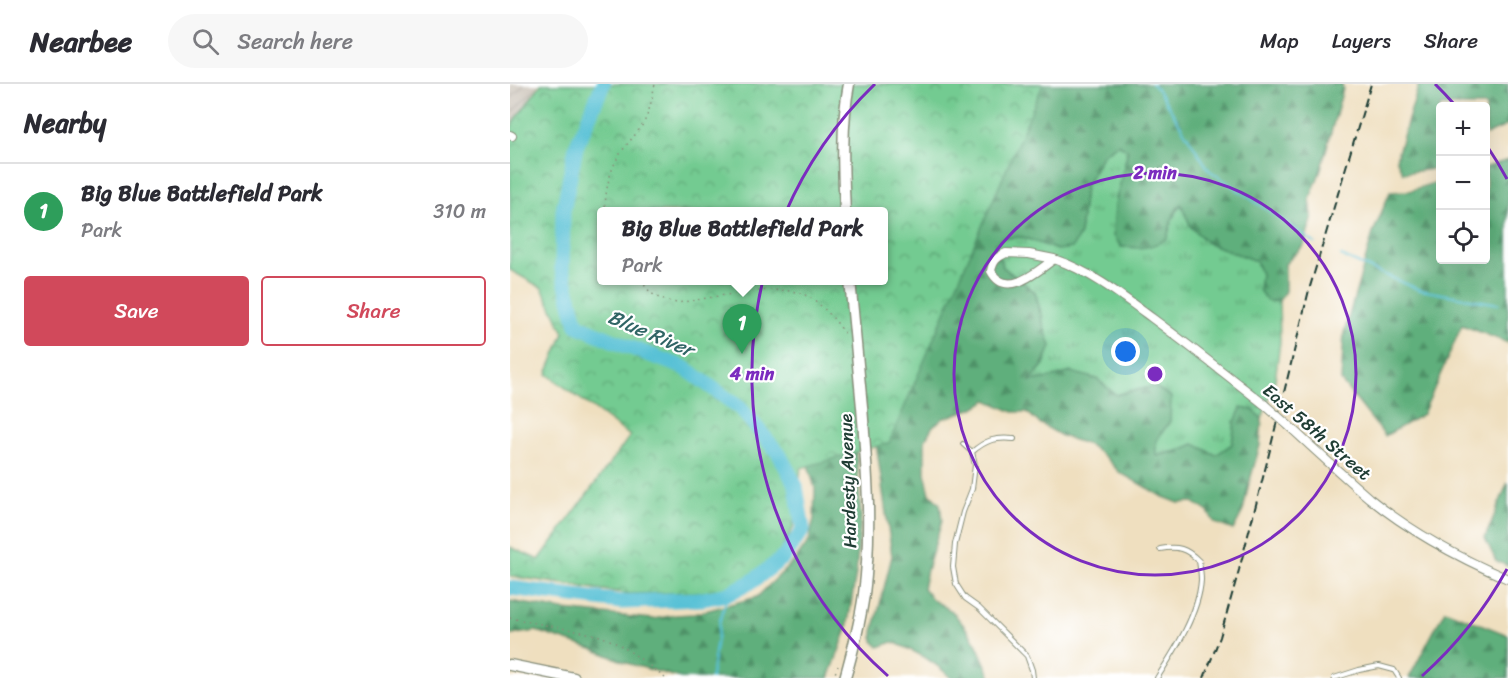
<!DOCTYPE html>
<meta charset="utf-8">
<style>
body{margin:0;font-family:Sriracha,sans-serif;background:#f7f7f7;color:#2b2b33}
.controls{position:absolute;right:18px;top:18px;display:grid;overflow:hidden;border-radius:6px;box-shadow:0 6px 24px #0002}
.controls button{width:54px;height:54px;display:grid;place-items:center;padding:0;border:0;border-bottom:2px solid #e1e1e2;background:#fff;color:#2b2b33;font:30px sans-serif}
.you{position:absolute;left:616px;top:268px;width:21px;height:21px;margin:-15px;border:4px solid #fff;border-radius:50%;background:#1a73e8;box-shadow:0 0 0 9px #1a73e833}
.badge{display:grid;place-items:center;width:39px;height:39px;border-radius:50%;background:#d1495b;color:#fff;font-size:20px;font-weight:700}
.pin{position:absolute;translate:-50% -50px;filter:drop-shadow(0 2px 3px #0008)}
.pin::after{content:'';position:absolute;top:32px;width:21px;height:18px;background:inherit;clip-path:polygon(0 0,100% 0,50% 100%)}
.popup{position:absolute;left:87px;top:123px;width:291px;height:78px;box-sizing:border-box;display:grid;place-content:center;border-radius:6px;background:#fff;filter:drop-shadow(0 2px 4px #0005);font-size:20px;white-space:nowrap;color:#7c7c81}
.popup b{font-size:22px;color:#2b2b33}
.popup::after{content:'';position:absolute;left:50%;top:100%;margin-left:-12px;border:12px solid transparent;border-top-color:#fff}
.list{margin:0;padding:0;list-style:none}
h2{display:flex;justify-content:space-between;align-items:center;height:78px;margin:0;padding:0 24px;font-size:26px}
h2 small{font-size:20px;font-weight:400;color:#7c7c81}
.list li{display:grid;grid-template-columns:39px 1fr auto;gap:18px;align-items:center;box-sizing:border-box;height:96px;padding:0 24px;border-top:2px solid #e1e1e2}
.list b{display:block;font-size:22px;white-space:nowrap}
.list p{margin:0;font-size:20px;white-space:nowrap;color:#7c7c81}
.list em{font-size:20px;font-style:normal;color:#7c7c81}
.actions{display:flex;gap:12px;padding:18px 24px}
.actions a{flex:1;padding:14px 0;border:2px solid #d1495b;border-radius:6px;text-align:center;font-size:21px;color:#d1495b}
.actions .main{background:#d1495b;color:#fff}
.icon{flex:none;width:33px;height:33px;fill:none;stroke:currentColor;stroke-width:2;stroke-linecap:round;stroke-linejoin:round}
.map{position:relative;flex:none;width:998px;height:594px;overflow:hidden}
header{display:flex;align-items:center;gap:36px;box-sizing:border-box;height:84px;padding:0 30px;background:#fff;border-bottom:2px solid #e1e1e2}
header strong{font-size:28px}
nav{display:flex;gap:33px;margin-inline-start:auto;font-size:21px}
.search{width:420px;height:54px;background:#f7f7f7;display:flex;align-items:center;gap:15px;box-sizing:border-box;padding:0 21px;border-radius:33px;color:#7c7c81;font-size:22px}
main{display:flex}
aside{flex:1;background:#fff}
.map>svg:first-child{display:block}
.industrial{fill:url(#industrial-furrows)}
.grass{fill:url(#grass-tufts);stroke:#498462;stroke-width:1.5}
.forest{fill:url(#forest-firs);stroke:#3e7658;stroke-width:1.5}
.park{fill:url(#park-crowns);stroke:#498462;stroke-width:1.5;fill-rule:evenodd}
.lines{fill:none;stroke-linecap:round;stroke-linejoin:round}
.stream{stroke:#59c1d6;stroke-width:2}
.river{stroke:#59c1d6;stroke-width:15}
.lane-casing{stroke:#878e7a;stroke-width:6}
.street-casing{stroke:#878e7a;stroke-width:10}
.secondary-casing{stroke:#878e7a;stroke-width:13}
.path{stroke:#878e7a;stroke-width:1.5;stroke-dasharray:1.5 4.5;stroke-linecap:butt}
.lane{stroke:#fff;stroke-width:4}
.street{stroke:#fff;stroke-width:8}
.secondary{stroke:#fff;stroke-width:10}
.rail{stroke:#1f3d34;stroke-width:2;stroke-dasharray:9 4.5;stroke-linecap:butt}
.street-bridge-casing{stroke:#878e7a;stroke-width:10;stroke-linecap:butt}
.street-bridge{stroke:#fff;stroke-width:8}
.ring{fill:none;stroke:#7b2cbf;stroke-width:3}
.labels{text-anchor:middle;stroke-width:4.5;stroke-linejoin:round;paint-order:stroke}
.street-label{font-size:18px;fill:#1f3d34;stroke:#fff}
.water-label{font-size:20px;font-style:italic;fill:#306565;stroke:#fff}
.centre{fill:#7b2cbf;stroke:#fff;stroke-width:3}
.ring-label{font-size:18px;text-anchor:middle;font-weight:bold;fill:#7b2cbf;stroke:#fff;stroke-width:4.5;stroke-linejoin:round;paint-order:stroke}
</style>
<header>
<strong>Nearbee</strong>
<div class="search"><svg class="icon" aria-label="search" viewBox="0 0 24 24"><circle cx="10" cy="10" r="6"/><path d="M15 15l6 6"/></svg>Search here</div>
<nav><a>Map</a><a>Layers</a><a>Share</a></nav>
</header>
<main>
<aside>
<h2>Nearby<small></small></h2>
<ul class="list">
<li><span class="badge" style="background:#2e9e5b">1</span><div><b>Big Blue Battlefield Park</b><p>Park</p></div><em>310 m</em></li>
</ul>
<div class="actions"><a class="main">Save</a><a>Share</a></div>
</aside>
<div class="map">
<svg width="998" height="594" viewBox="0 0 998 594">
<defs>
<pattern id="industrial-furrows" width="10" height="10" patternUnits="userSpaceOnUse" patternTransform="scale(1.5)"><rect width="10" height="10" fill="#cbc3b8"/><path d="M-1 1l2-2M0 10L10 0M9 11l2-2" fill="none" stroke="#aea89f"/></pattern>
<pattern id="grass-tufts" width="24" height="20" patternUnits="userSpaceOnUse" patternTransform="scale(1.5)"><rect width="24" height="20" fill="#73cb91"/><path d="M3 7l-1-3M5 7V3M7 7l1-3M15 17l-1-3M17 17v-4M19 17l1-3" fill="none" stroke="#5ea677"/></pattern>
<pattern id="forest-firs" width="22" height="20" patternUnits="userSpaceOnUse" patternTransform="scale(1.5)"><rect width="22" height="20" fill="#5eaf7b"/><path d="M5 1l3.5 6h-7zM16 11l3.5 6h-7z" fill="#4d9066"/></pattern>
<pattern id="park-crowns" width="20" height="18" patternUnits="userSpaceOnUse" patternTransform="scale(1.5)"><rect width="20" height="18" fill="#73cb91"/><path d="M2 6a3 3 0 1 1 6 0M12 15a3 3 0 1 1 6 0" fill="none" stroke="#5ea677"/></pattern>
</defs>
<rect width="100%" height="100%" fill="#fff"/>
<filter id="ink" filterUnits="userSpaceOnUse"><feTurbulence type="fractalNoise" baseFrequency=".0167" numOctaves="2"/><feDisplacementMap in="SourceGraphic" scale="12" xChannelSelector="R" yChannelSelector="G"/><feConvolveMatrix kernelMatrix="1 2 1 2 8 2 1 2 1" color-interpolation-filters="sRGB"/></filter>
<filter id="wash" filterUnits="userSpaceOnUse"><feTurbulence type="fractalNoise" baseFrequency=".008" numOctaves="4" result="noise"/><feDisplacementMap in="SourceGraphic" scale="24" xChannelSelector="R" yChannelSelector="G"/><feGaussianBlur stdDeviation="1.35" result="paint"/><feColorMatrix in="noise" values="0 0 0 0 0 0 0 0 0 0 0 0 0 0 0 0 0 1.4 0 .05"/><feComposite in="paint" operator="in"/></filter>
<g filter="url(#wash)">
<rect width="100%" height="100%" fill="#efdfbf"/>
<path class="industrial" d="M 0,0 L 29,0 L 0,47 Z"/>
<path class="grass" d="M 608,60 L 618,66 L 605,121 L 611,163 C 629,164 641,165 657,154 L 662,135 L 671,119 L 681,143 L 726,169 L 746,177 L 751,190 L 757,217 L 769,217 L 770,258 L 765,296 L 752,335 L 743,326 L 725,338 L 722,360 L 706,371 L 684,360 L 668,367 L 645,372 L 646,357 L 660,337 L 623,306 L 606,311 L 587,295 L 540,294 L 519,298 L 534,280 L 534,243 L 530,225 L 525,208 L 493,183 L 485,160 L 492,154 L 513,153 L 547,166 L 570,150 L 575,102 L 593,70 Z"/>
<path class="forest" d="M 346,0 L 832,0 L 833,5 L 810,88 L 800,115 L 802,133 L 794,161 L 775,180 L 775,207 L 769,217 L 757,217 L 749,206 L 751,190 L 746,177 L 698,159 L 681,143 L 671,120 L 662,135 L 657,154 C 641,165 629,164 612,163 L 603,152 L 605,121 L 618,66 L 608,60 L 593,70 L 575,102 L 570,150 L 562,164 L 547,166 L 513,153 L 492,154 L 485,160 L 493,183 L 525,208 L 534,243 L 541,262 L 534,280 L 520,297 L 540,294 L 561,288 L 587,295 L 606,311 L 644,302 L 661,313 L 660,337 L 646,357 L 646,372 L 668,367 L 684,360 L 706,371 L 722,360 L 725,338 L 731,324 L 743,326 L 752,335 L 750,361 L 738,403 L 733,427 L 723,446 L 705,439 L 698,428 L 683,418 L 669,419 L 651,412 L 609,388 L 595,373 L 579,361 L 552,352 L 529,339 L 517,328 L 503,328 L 477,316 L 464,324 L 434,334 L 423,342 L 415,356 L 415,389 L 420,410 L 430,420 L 432,437 L 417,486 L 413,504 L 423,516 L 442,527 L 455,543 L 466,559 L 480,591 L 480,594 L 441,594 C 425,577 404,567 383,558 L 369,563 L 363,557 L 363,548 L 382,472 L 362,330 L 373,196 L 373,128 Z
M 909,0 L 998,0 L 998,41 L 976,51 L 976,22 L 930,22 L 930,75 L 922,85 L 893,89 L 886,75 Z
M 998,76 L 998,259 L 952,241 L 913,330 L 875,352 L 831,297 L 834,249 L 863,149 L 880,108 L 899,107 L 930,97 L 930,176 L 976,176 L 976,83 Z
M 91,128 L 91,196 L 337,303 L 347,378 L 351,433 L 346,489 L 337,545 L 319,594 L 171,594 L 120,580 L 85,566 L 26,547 L 0,551 L 0,517 L 53,526 L 143,535 L 166,531 L 184,530 L 247,513 L 286,475 L 299,457 L 304,435 L 305,404 L 298,381 L 87,224 Z
M 998,398 L 998,482 L 986,477 L 975,454 Z
M 935,526 L 998,551 L 998,594 L 899,594 Z"/>
<path class="park" d="M 31,0 L 533,0 L 379,359 L 291,384 L 283,444 L 257,491 L 229,507 L 120,510 L 0,492 L 0,463 L 29,476 L 120,352 L 37,290 L 54,249 L 32,204 L 0,186 L 0,46 L 3,39 ZM 91,128 L 373,128 L 373,196 L 91,196 Z"/>
<g class="lines">
<path class="stream" d="M 642,0 L 648,6 L 699,86 L 805,159
M 831,172 L 910,206 L 989,220
M 201,594 L 210,536 L 218,510"/>
<path class="river" d="M 0,504 L 111,518 L 193,515 L 218,510 L 243,497 L 274,473 L 293,446 L 286,402 L 269,370 L 230,324 L 175,284 L 116,262 L 67,241 L 52,185 L 53,127 L 66,63 L 93,0"/>
</g>
</g>
<g filter="url(#ink)">
<g class="lines">
<defs>
<path id="lane" d="M 453,360 L 462,368 L 465,381 L 462,405 L 453,428 L 445,460 L 443,483 L 446,500 L 455,514 L 469,524 L 517,572 L 522,586 L 523,594
M 462,368 C 476,356 485,353 504,355
M 647,594 C 665,566 689,529 691,496 C 691,490 690,483 689,477 C 676,464 668,462 650,465
M 824,594 L 849,586 L 869,582 L 884,586 L 889,594"/>
<path id="street" d="M 0,51 L 2,52
M 496,169 L 519,170 L 544,175 C 528,187 496,216 481,187 C 483,177 487,173 496,169 Z
M 544,175 C 580,187 611,211 642,234 C 680,262 718,292 755,321
M 780,343 C 806,367 832,391 859,414 C 901,448 949,474 998,495"/>
<path id="secondary" d="M 335,128 C 333,86 331,41 339,0
M 0,581 L 64,594
M 335,594 C 343,566 350,539 354,510 C 362,448 357,385 352,323 C 348,281 344,239 340,196"/>
</defs>
<use href="#lane" class="lane-casing"/>
<use href="#street" class="street-casing"/>
<use href="#secondary" class="secondary-casing"/>
<path class="path" d="M 95,128 C 95,108 99,87 110,70 C 117,59 126,51 133,40 C 140,28 142,13 145,0
M 131,196 C 141,212 149,216 167,219 C 197,215 269,198 295,211 C 311,219 325,235 335,250
M 0,534 L 87,551 C 114,560 133,577 155,594
M 323,594 L 328,582"/>
<use href="#lane" class="lane"/>
<use href="#street" class="street"/>
<use href="#secondary" class="secondary"/>
<path class="rail" d="M 694,594 L 710,553 L 729,486 L 757,378 L 799,206 L 861,0"/>
<defs>
<path id="street-bridge" d="M 755,321 L 780,343"/>
</defs>
<use href="#street-bridge" class="street-bridge-casing"/>
<use href="#street-bridge" class="street-bridge"/>
</g>
</g>
<g class="ring">
<circle cx="645" cy="290" r="201"/>
<path d="M997 485A403 403 0 0 1 912 592M378 592A403 403 0 0 1 365 0M925 0A403 403 0 0 1 944 20M977 62A403 403 0 0 1 997 95"/>
</g>
<g class="labels">
<g class="street-label">
<text transform="translate(807 348) rotate(41)" y="6">East 58th Street</text>
<text transform="translate(338 397) rotate(-92)" y="6">Hardesty Avenue</text>
</g>
<g class="water-label">
<text transform="translate(141 249) rotate(23)" y="7">Blue River</text>
</g>
</g>
<circle cx="645" cy="290" r="9" class="centre"/>
<g class="ring-label">
<text x="645" y="95">2 min</text>
<text x="242" y="296">4 min</text>
</g>
</svg>
<div class="controls">
<button>+</button>
<button>−</button>
<button><svg class="icon" aria-label="locate" viewBox="0 0 24 24"><circle cx="12" cy="12" r="6"/><path d="M12 2v4M12 18v4M2 12h4M18 12h4"/></svg></button>
</div>
<div class="you"></div>
<div class="pin badge" style="left:232px;top:270px;background:#2e9e5b">1</div>
<div class="popup"><b>Big Blue Battlefield Park</b>Park</div>
</div>
</main>
